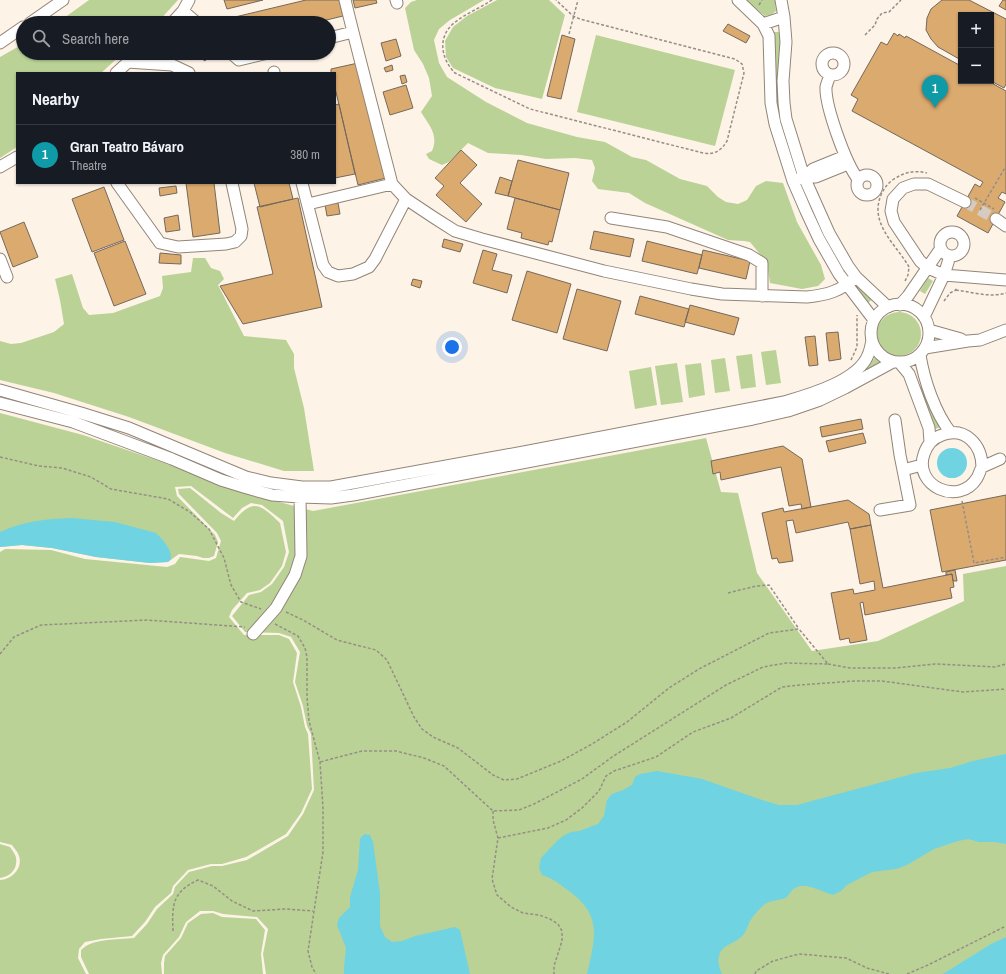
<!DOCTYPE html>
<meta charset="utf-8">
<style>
body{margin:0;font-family:"Archivo Narrow",sans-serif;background:#242831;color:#f1f3f6}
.controls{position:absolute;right:12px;top:12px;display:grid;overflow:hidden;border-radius:0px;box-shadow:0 1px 3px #0004}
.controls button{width:36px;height:36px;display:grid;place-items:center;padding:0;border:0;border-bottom:1px solid #363941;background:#171b24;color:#f1f3f6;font:20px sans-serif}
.you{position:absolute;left:452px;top:347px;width:14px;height:14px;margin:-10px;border:3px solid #fff;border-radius:50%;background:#1a73e8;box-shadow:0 0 0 6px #1a73e833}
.badge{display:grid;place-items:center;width:26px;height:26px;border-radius:50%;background:#aaa6dd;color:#fff;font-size:13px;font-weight:700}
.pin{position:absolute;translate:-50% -33px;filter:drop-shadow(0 1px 2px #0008)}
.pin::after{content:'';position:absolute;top:21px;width:14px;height:12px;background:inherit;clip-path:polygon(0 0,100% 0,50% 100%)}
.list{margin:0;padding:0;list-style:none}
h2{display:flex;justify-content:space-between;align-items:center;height:52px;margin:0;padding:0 16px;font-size:17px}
h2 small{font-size:13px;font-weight:400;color:#9ea1a6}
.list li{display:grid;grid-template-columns:26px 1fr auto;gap:12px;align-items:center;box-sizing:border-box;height:60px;padding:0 16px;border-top:1px solid #363941}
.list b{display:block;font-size:15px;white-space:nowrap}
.list p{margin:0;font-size:13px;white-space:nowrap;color:#9ea1a6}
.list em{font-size:13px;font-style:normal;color:#9ea1a6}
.icon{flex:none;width:22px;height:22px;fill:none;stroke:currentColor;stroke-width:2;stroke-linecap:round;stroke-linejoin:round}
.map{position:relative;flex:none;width:1006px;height:974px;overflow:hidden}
.search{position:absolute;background:#171b24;box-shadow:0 1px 3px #0004;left:16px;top:16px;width:320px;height:44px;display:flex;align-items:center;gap:10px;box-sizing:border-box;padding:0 14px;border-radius:22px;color:#9ea1a6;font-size:15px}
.panel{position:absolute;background:#171b24;box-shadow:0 1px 3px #0004;left:16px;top:72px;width:320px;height:112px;border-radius:0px}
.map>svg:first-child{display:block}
.green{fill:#bad296}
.water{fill:#6fd3e1}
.building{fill:#dbaa6f;stroke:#74695c}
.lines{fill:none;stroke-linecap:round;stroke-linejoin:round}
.minor-tunnel{stroke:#d5cbc0;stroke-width:11;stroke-dasharray:11 5.5;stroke-linecap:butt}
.minor-casing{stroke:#928578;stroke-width:13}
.path{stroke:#968e86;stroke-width:1.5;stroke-dasharray:3 2;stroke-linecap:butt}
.minor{stroke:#fff;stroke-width:11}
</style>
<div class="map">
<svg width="1006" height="974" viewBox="0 0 1006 974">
<rect width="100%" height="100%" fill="#fef3e7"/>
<path class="green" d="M 89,0 L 178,0 L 157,23 L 57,23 Z
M 417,0 L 484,0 L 450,20 L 439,29 L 434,40 L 439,63 L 447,77 L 486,102 L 527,123 L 577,137 L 605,142 L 632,157 L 646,160 L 680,179 L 707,186 L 718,197 L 726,202 L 738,204 L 747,200 L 756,186 L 766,181 L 783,183 L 797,222 L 821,265 L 825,279 L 818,286 L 802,289 L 770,283 L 767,263 L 750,242 L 744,241 L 728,240 L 645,203 L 629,193 L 598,189 L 592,181 L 595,168 L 592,160 L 575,158 L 546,159 L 521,155 L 488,153 L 468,143 L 449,162 L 442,165 L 429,159 L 426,154 L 432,151 C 439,135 429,125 421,112 L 432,96 L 429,78 L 423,64 L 414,50 L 405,8 L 411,2 Z
M 497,0 L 549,0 L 565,15 L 542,99 L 495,88 L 453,68 L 446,57 L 445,41 L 453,27 L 467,16 Z
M 745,0 L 775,0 L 776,11 L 771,15 L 765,16 Z
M 774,32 L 780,32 L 798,169 L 794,170 L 779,124 L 773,88 L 775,52 Z
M 596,35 L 735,70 L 715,146 L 577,112 Z
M 23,44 L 23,53 L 123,53 L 101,73 L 17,73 L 17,147 L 0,158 L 0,57 Z
M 803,184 L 849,272 L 845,276 L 831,253 L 799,187 Z
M 193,258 L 205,258 L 211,268 L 220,271 L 224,279 L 218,285 L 244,336 L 286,340 L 294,354 L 294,368 L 304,408 L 314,471 L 284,471 L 225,453 L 129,417 L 54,393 L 0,380 L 0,341 L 11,344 L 21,343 L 54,332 L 64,324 L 60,300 L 55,279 L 72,274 L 83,308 L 89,315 L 113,313 L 160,296 L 163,288 L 162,276 L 191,272 Z
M 928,278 L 933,281 L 925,294 L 920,291 Z
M 857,283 L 872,300 L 867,303 L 852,288 Z
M877 334a22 22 0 1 1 44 0a22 22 0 1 1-44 0Z
M 776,350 L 781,383 L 766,385 L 761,352 Z
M 752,354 L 756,387 L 741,389 L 736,356 Z
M 725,358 L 730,391 L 715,393 L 711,360 Z
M 875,358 L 881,363 L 851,378 Z
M 677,363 L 683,402 L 661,405 L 655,366 Z
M 701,363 L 705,395 L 689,398 L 685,365 Z
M 651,367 L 657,405 L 635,409 L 629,371 Z
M 923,386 L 941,427 L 935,429 L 917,388 Z
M 0,413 L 83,435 L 165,463 L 227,488 L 313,511 L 706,438 L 721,492 L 738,493 L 757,573 L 812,651 L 878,641 L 964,601 L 963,574 L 1006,566 L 1006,974 L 266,974 L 263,954 L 268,929 L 257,917 L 223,914 L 213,911 L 200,911 L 186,922 L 179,937 L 163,955 L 161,963 L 162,974 L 89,974 L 81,957 L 81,950 C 93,938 117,940 134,938 L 147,924 L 157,909 L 173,894 L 175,887 L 189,872 L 212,866 L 222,866 L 247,860 L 288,836 L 303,814 L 314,790 L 311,734 L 307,726 L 303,706 L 295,682 L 300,652 L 291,637 L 279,633 L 245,632 L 232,616 L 249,595 L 261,592 L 272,584 L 284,567 L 289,552 L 283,521 L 262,505 L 251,503 L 242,508 L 233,518 L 191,486 L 175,487 L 177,496 L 215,535 L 218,542 L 214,556 L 209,558 L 203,558 L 197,556 L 179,554 L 168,562 L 150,563 L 96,557 L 52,548 L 22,545 L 0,547 Z
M 190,488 L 221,513 L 234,521 C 253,498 260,504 280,523 L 286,552 L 282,566 L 270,583 L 260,590 L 247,593 L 232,610 L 229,617 L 244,635 L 279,635 L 289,639 L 297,653 L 293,682 L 301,707 L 305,727 L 308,734 L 312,789 L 301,813 L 286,834 L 246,857 L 222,864 L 211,864 L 188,870 L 173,886 L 171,893 L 155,907 L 145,922 L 132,936 L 101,939 L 85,942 L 79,949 L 78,958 L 86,974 L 0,974 L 0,880 C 12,880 23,868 19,856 C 18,852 14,848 12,845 L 0,842 L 0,552 L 5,549 L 51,550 L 85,559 L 167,567 L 175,564 L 180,557 L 209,561 L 216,558 L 221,541 L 217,533 L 179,494 L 178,489 Z
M 0,844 L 10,847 C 12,850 16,855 16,858 C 18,869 10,877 0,878 Z
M 213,913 L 222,917 L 256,919 L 265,930 L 261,954 L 263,974 L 164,974 L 164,963 L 165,956 L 181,938 L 188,923 L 201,914 Z"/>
<path class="water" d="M937 463a15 15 0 1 1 30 0a15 15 0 1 1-30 0Z
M 72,518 L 115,522 L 156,533 L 163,540 L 169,549 L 171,555 L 171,559 L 168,562 L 150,563 L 96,557 L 52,548 L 22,545 L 0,547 L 0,532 C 25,521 45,519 72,518 Z
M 1006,754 L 1006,844 L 995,842 L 979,842 L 968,839 L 958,841 L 934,849 L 907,865 L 896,869 L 872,872 L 847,885 L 841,891 L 833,895 C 821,892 807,882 795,888 C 791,890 790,894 787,897 C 782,901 771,899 764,905 C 759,909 754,915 750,921 C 747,927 746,933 741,937 C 734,944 721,945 719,956 C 717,962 720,969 722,974 L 587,974 C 595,938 603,916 569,891 C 560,884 552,878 542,875 L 539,868 L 541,858 L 557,841 L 563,836 L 571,832 L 579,831 L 598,824 L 604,816 L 607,800 L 612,794 L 623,790 L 632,785 L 635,777 L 640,774 L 657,771 L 702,779 L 759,799 L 779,805 L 797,805 L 916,773 L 950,768 L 973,761 Z
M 365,834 L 370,835 L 373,842 L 380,893 L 380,926 L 385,937 L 392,942 L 402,941 L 415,936 L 455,927 L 460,930 L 470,974 L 344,974 L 344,967 L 346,948 L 337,925 L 339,918 L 350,907 L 350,897 L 358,870 L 360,839 L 362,836 Z
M 1006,937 L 1006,974 L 943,974 L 991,944 Z"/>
<path class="building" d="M 224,0 L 263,0 L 227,9 Z
M 306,0 L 339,0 L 343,16 L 314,23 L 237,23 L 235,17 Z
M 353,0 L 376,0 L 377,3 L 355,8 Z
M 942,0 L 969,0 L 1006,19 L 1006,84 L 1004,88 L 991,81 L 991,15 L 961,15 L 961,60 L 938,47 L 931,39 L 926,30 L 927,18 L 931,9 Z
M 1003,0 L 1006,0 L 1006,10 L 999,6 Z
M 728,24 L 750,36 L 746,43 L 723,31 Z
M 894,33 L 898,36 L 899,34 L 905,38 L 906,36 L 961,66 L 961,81 L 988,81 L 1006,91 L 1006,194 L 1002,192 L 998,198 L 1005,202 L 988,233 L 957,216 L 975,184 L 980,187 L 983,182 L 852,111 L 858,99 L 851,95 L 881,42 L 887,45 Z
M 562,35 L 575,39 L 561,99 L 547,96 Z
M 396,39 L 401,56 L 386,61 L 381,43 Z
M 200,53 L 211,53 L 205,61 L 198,56 Z
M 358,63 L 386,178 L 358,185 L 335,88 L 335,73 L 331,73 L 331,69 Z
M 392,65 L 393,70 L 386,72 L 384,68 Z
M 405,75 L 407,82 L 402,84 L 400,76 Z
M 406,85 L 413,108 L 390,115 L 383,92 Z
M 339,104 L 355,174 L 335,178 L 335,105 Z
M 461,150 L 477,165 L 460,183 L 482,204 L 466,222 L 436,195 L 444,186 L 435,178 Z
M 518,160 L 569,173 L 560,210 L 508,196 Z
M 500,177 L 512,181 L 508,196 L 495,193 Z
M 186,183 L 214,183 L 220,233 L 193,237 Z
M 254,183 L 289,183 L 293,199 L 260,207 Z
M 176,186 L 177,193 L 160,196 L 159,188 Z
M 104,187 L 124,240 L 92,252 L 72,199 Z
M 298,198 L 322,307 L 243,324 L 220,286 L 273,274 L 257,207 Z
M 515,198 L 560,210 L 552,242 L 549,241 L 548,245 L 521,238 L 522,233 L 507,229 Z
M 338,203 L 340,214 L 327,216 L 325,205 Z
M 178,215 L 180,230 L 166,232 L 164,218 Z
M 24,222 L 38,257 L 13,267 L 0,232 Z
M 594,231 L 634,239 L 630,257 L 590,249 Z
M 444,239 L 463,244 L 460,252 L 442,247 Z
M 125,241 L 146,294 L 114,306 L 94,253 Z
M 647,241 L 702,255 L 697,274 L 642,261 Z
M 483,250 L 497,254 L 492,270 L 512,275 L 507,293 L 473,283 Z
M 703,250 L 750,261 L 746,279 L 699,268 Z
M 160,253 L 181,255 L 181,264 L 159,263 Z
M 527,271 L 571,284 L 557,333 L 512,320 Z
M 413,279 L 422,281 L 420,288 L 411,285 Z
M 577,289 L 621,301 L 607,351 L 563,339 Z
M 640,296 L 689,309 L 684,327 L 635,314 Z
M 690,305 L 739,318 L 734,335 L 685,322 Z
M 838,332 L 841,359 L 829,361 L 826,333 Z
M 815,336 L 818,365 L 809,366 L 805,337 Z
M 861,419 L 863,429 L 822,437 L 820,427 Z
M 863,433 L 866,443 L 829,452 L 826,441 Z
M 783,446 L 802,459 L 811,507 L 802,509 L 801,504 L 789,506 L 781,467 L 721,480 L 720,472 L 713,474 L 711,461 Z
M 1006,495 L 1006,560 L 942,572 L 930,510 Z
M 848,500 L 869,514 L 871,525 L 850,529 L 848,522 L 796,533 L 793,520 L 786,521 L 793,561 L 779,563 L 777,558 L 772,559 L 762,513 L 783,508 L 784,512 Z
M 871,525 L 883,588 L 952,574 L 954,587 L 950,588 L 952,598 L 865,615 L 863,602 L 860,603 L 867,640 L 850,643 L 849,638 L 840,640 L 831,593 L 853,589 L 854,594 L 875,590 L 874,581 L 860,584 L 850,529 Z
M 955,570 L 957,581 L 953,581 L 952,574 L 946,575 L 946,572 Z"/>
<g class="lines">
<path class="minor-tunnel" d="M 965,202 L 996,219"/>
<defs>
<path id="minor" d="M 396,0 L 397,3
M 738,0 L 763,24 L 769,36 L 771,103 L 775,124 L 793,181 L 806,211 L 819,239 L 839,274 L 874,320
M 781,0 L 784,17 L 786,42 L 783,81 L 784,103 L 786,119 L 804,177 L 829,233 L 848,266 L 856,277 L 888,307
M 183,11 L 197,23
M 30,23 L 63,0
M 172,23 L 183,11 L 189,0
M 763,24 L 784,17
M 353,32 L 392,184 L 406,199 L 433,217 L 455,231 L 482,239 L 604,271 L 691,289 L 722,294 L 807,297 C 827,295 841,291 856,277
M 329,38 L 353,32 L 345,0
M 0,43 L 23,27
M 231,53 L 239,60 L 268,53
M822 64a11 11 0 1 1 22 0a11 11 0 1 1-22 0Z
M 127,62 L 172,65 L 189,73
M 274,72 L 274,73
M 116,73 L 138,53
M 830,75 C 829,78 827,83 826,87 C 825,106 846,164 858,179
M 0,167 L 17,157
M857 185a10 10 0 1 1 20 0a10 10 0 1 1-20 0Z
M 804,177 L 813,169 L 845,156
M 798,179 L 804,177 L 816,177 L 848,164
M 117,183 L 160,243 L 178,247 L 226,244 L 235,242 L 241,236 L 242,229 L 232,183
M 302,183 L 323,265 L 328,272 L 338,276 L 353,274 L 369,267 L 375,259 L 406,199
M 965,202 L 928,184 L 914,184 L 903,188 L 893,199 L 891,211 L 894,222 L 920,261 L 928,268 L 944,275 L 1006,280
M 308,204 L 392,184
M 611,218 L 667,227 L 749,255 L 762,263 L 762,296
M 996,219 L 1006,226
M940 244a12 12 0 1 1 24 0a12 12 0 1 1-24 0Z
M 0,259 L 7,277
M871 333a29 29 0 1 1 58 0a29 29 0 1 1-58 0Z
M 900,305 L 908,296 L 941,248
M 924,317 L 944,275 L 950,256
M 929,330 L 961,339
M 925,348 L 968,341 L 980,340 L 1006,330
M 920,355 C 924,380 935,413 951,433
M 899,362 L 909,374 L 929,428 L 930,442
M 0,390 L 81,413 L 129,428 L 246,477 L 271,483 L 302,487 L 331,487 L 529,451 L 784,402 C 808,395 858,381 868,355 C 870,351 871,345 872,340
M 0,403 L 73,422 L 172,459 L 221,480 L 247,488 L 272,495 L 300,497 L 331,498 L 353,495 L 753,419 L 788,411 L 820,400 L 845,388 L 893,362
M 982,467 C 982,445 965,426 942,435 C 933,438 927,445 924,454 C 913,486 959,507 977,478 C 979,475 980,470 982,467 L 1000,459
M 903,470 L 922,465
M 880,510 L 910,505 L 900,455 L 895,420
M 253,634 L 276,608 L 295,575 L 301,556 L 300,497 L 301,491"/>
</defs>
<use href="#minor" class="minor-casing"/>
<path class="path" d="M 492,0 C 480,8 465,14 454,23 C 437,37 441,59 455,73 L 530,109 L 703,153 C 714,155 721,151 727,141 L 744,73 L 742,64 L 735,59 L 580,19 L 573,16 L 556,0
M 759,5 L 762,0
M 569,34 L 578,0
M 865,35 L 875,25 L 877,19 L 882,13 L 889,12 L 901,0
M 975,198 L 994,209
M 980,210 L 1006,166
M 909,267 C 896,244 869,224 881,195 C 884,188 888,183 894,179 C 905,172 915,170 927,173
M 905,281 L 908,275 L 909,267
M 956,290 C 972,292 990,298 1006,293
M 944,301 L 950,293 L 956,290 L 955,287
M 851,360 L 857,347 L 857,315
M 0,457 L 39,466 L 62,468 L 91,477 L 111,489 L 168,499 L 190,512 L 209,529 L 224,558 L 231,585 L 241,602 L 261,609
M 962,501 L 974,563 L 1006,557
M 728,593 L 756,586 L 769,585 L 799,629
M 286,612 L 303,620 L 337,640 L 376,650 L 387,660 L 414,717 L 422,729 L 433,737 L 458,748 L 493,775 L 504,780 L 517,779 L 561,761 L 592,744 L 627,722 L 669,688 L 699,669 L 769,633 L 799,629 L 828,664 L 786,663 L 763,667 L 726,685 L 612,757 L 582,779 L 534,804 L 519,810 L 493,811 L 444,766 L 424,758 L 396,751 L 362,751 L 320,762
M 275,624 L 298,636 L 305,648 L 307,657 L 307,697 L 309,721 L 320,762 L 323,808 L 323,852 L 308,951 L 312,967 L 316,974
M 0,654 L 14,637 L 41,625 L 147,620 L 245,627
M 828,664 L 850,668 L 896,668 L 935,664 L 995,667 L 1006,664
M 493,811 L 493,820 L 498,838 L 492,879 L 497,895 L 511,907 L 523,913 L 539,915 L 550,919 L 558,924 L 562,931 L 562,941 L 554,966 L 554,974
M 498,838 L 548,828 L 566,820 L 582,808 L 599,791 L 606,776 L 614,771 L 656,757 L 693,732 L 731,718 L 782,687 L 800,685 L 854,681 L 882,681 L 963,692 L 1006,689
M 173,931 C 172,905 172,892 198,880 L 213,886 L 232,901 L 253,911 L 286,909 L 313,911
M 755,974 L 756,971 L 773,961 L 799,954 L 846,958 L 867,968 L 889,974
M 907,974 L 928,965 L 1006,926"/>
<use href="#minor" class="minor"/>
</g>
</svg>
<div class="controls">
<button>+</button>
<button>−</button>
</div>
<div class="you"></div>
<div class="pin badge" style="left:935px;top:108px;background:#0f9aa8">1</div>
<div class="search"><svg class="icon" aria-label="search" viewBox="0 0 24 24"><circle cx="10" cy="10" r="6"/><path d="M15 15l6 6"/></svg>Search here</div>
<section class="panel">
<h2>Nearby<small></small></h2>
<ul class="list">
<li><span class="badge" style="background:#0f9aa8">1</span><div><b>Gran Teatro Bávaro</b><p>Theatre</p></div><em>380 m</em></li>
</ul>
</section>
</div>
